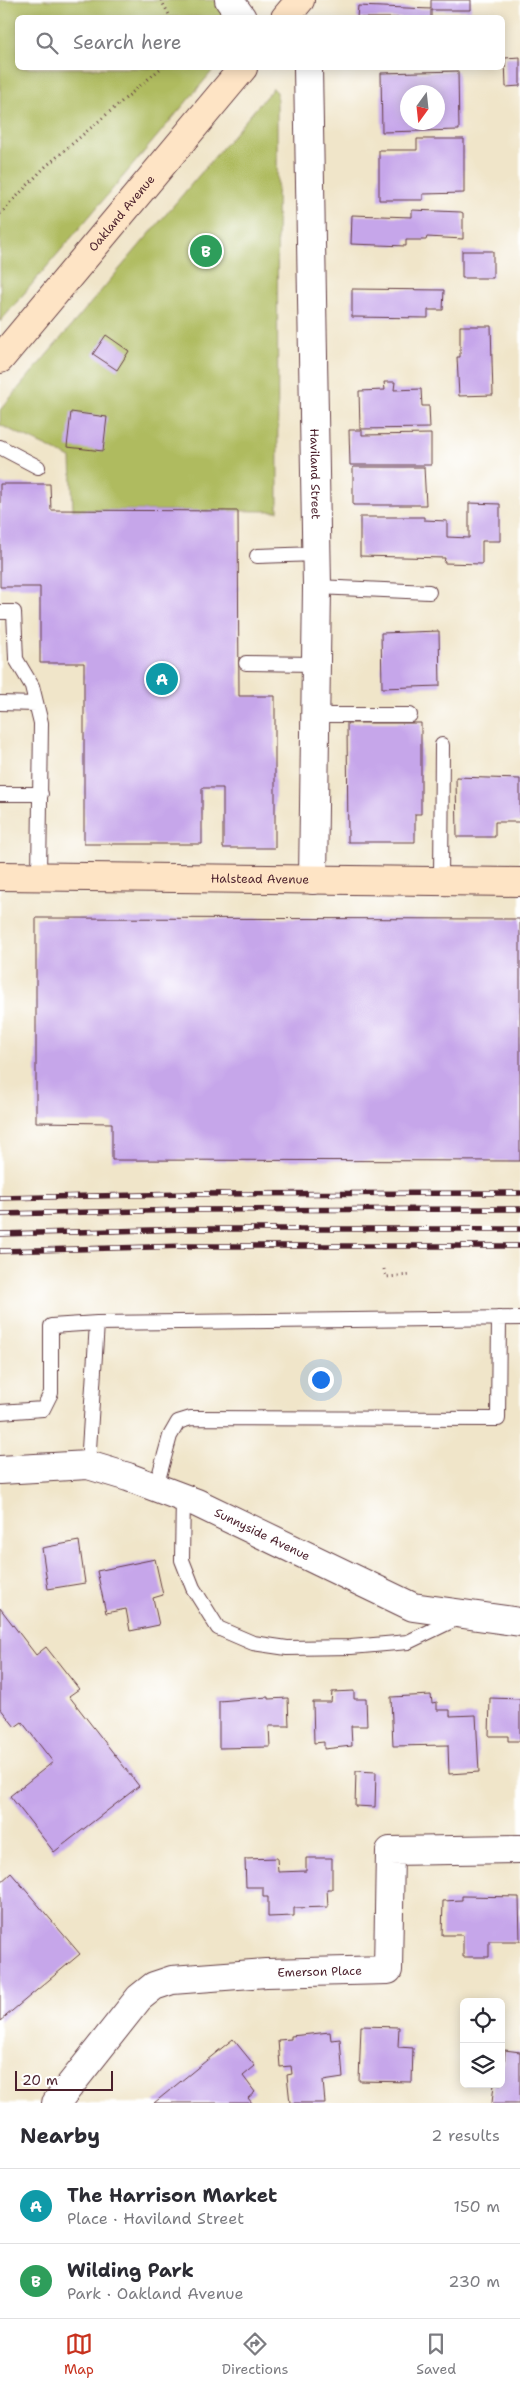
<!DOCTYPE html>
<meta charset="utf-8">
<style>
body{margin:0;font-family:"Shantell Sans",sans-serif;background:#f7f7f7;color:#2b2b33}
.controls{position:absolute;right:15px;bottom:15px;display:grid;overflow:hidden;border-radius:8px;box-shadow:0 2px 12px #0003}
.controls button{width:45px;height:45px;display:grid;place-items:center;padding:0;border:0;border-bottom:1px solid #e1e1e2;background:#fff;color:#2b2b33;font:25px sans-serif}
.compass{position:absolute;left:400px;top:85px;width:45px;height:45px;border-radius:50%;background:#fff;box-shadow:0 2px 12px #0003;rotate:195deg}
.scale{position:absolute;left:15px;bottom:12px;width:98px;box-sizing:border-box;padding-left:5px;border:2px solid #4a1f2b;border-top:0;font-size:14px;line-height:18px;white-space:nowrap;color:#4a1f2b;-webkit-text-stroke:4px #fff;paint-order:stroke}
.you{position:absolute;left:320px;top:1379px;width:18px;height:18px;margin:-12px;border:4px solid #fff;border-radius:50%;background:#1a73e8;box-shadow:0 0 0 8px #1a73e833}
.badge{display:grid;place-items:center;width:32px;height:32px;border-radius:50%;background:#c8321e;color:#fff;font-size:16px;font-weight:700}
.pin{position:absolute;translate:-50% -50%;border:2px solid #fff;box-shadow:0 1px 5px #0006}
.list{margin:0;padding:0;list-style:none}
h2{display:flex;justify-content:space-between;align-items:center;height:65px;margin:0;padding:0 20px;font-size:21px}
h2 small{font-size:16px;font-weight:400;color:#7c7c81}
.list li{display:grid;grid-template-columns:32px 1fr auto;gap:15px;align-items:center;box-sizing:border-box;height:75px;padding:0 20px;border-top:1px solid #e1e1e2}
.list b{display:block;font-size:19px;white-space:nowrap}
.list p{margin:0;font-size:16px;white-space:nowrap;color:#7c7c81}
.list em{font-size:16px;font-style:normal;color:#7c7c81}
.icon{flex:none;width:28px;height:28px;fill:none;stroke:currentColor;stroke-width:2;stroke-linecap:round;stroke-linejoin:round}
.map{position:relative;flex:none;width:520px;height:2103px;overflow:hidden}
.search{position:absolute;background:#fff;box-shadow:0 2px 12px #0003;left:15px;right:15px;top:15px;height:55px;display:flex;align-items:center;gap:12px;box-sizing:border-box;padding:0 18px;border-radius:8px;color:#7c7c81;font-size:19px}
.sheet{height:215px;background:#fff}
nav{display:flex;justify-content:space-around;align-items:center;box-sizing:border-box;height:70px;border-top:1px solid #e1e1e2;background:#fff;font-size:14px;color:#7c7c81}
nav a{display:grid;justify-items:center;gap:2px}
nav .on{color:#c8321e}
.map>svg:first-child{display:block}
.green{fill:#afbb5e;stroke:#7c6d44}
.building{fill:#c6a6ea;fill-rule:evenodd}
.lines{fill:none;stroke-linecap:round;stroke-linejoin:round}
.lane-casing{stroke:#633d43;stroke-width:16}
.street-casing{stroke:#633d43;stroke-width:30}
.secondary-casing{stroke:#633d43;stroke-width:30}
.path{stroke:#633d43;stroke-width:3;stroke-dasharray:1 4;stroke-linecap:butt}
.lane{stroke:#fff;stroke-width:14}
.street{stroke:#fff;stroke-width:28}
.secondary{stroke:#fee4c5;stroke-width:28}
.rail-casing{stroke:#4a1f2b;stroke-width:5.5}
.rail{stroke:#fff;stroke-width:4;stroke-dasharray:11;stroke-linecap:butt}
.labels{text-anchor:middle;stroke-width:4.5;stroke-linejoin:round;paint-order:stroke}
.street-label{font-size:12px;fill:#4a1f2b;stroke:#fff}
</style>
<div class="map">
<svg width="520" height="2103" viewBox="0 0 520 2103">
<rect width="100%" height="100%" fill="#fff"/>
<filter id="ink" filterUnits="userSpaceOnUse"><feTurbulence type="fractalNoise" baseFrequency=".02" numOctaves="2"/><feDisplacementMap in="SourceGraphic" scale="10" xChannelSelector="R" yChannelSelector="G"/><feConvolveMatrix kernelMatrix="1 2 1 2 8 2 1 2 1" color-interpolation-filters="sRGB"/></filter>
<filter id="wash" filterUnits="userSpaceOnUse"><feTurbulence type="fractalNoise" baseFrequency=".0096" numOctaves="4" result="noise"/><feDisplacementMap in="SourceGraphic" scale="20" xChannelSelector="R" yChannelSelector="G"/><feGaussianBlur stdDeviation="1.12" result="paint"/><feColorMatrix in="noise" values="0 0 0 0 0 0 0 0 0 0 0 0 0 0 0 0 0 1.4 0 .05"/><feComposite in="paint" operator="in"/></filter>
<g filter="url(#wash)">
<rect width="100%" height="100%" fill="#f0e5c9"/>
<path class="green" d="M 0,0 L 215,0 L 227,17 L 18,18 L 18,68 L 215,68 L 0,322 Z
M 273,88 L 277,92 L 278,511 L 73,510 L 71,458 L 0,425 L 0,410 Z"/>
<g id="blocks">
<path class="building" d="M 431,0 L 471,0 L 471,10 L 431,10 L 431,18 L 357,18 L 358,6 L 431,9 Z
M 520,57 L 520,86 L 506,87 L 505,58 Z
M 458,71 L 459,130 L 382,132 L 381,73 ZM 408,92 L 438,92 L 438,122 L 408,122 Z
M 417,139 L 464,139 L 464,193 L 423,194 L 423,200 L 379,200 L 379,150 L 417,150 Z
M 412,210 L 461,212 L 463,213 L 463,239 L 427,237 L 426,240 L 406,240 L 406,246 L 351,244 L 352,215 L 412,217 Z
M 462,251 L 493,251 L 493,278 L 462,278 Z
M 352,289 L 444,290 L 443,310 L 428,310 L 428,318 L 352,317 Z
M 460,326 L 491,326 L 493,395 L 459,396 L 457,357 L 460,357 Z
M 106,335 L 129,351 L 117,370 L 93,354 Z
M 384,382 L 395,382 L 394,390 L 421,389 L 422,406 L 429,406 L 430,428 L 360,429 L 359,391 L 385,390 Z
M 71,412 L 107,417 L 103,451 L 67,447 Z
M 349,430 L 362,430 L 362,435 L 431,434 L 431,465 L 350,465 Z
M 353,467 L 424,467 L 426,505 L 353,505 Z
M 0,484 L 50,484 L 51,510 L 238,511 L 239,696 L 275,696 L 275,848 L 223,848 L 223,788 L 202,788 L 202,844 L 84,844 L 84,663 L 40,663 L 40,587 L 0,587 Z
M 469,503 L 500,504 L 500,541 L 482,541 L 482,564 L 444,563 L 445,558 L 360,556 L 360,517 L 424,517 L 424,520 L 447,521 L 447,537 L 469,538 Z
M 439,631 L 440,686 L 382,688 L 381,633 Z
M 347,723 L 421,723 L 421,814 L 415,814 L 415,842 L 348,842 Z
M 456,777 L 520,779 L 520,822 L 495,822 L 495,837 L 457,837 Z
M 36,918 L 520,919 L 520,1161 L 112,1160 L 112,1123 L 36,1122 Z
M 79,1541 L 85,1583 L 48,1589 L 42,1548 Z
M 155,1559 L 163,1595 L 153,1598 L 159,1625 L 130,1631 L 126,1609 L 106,1613 L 97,1571 Z
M 0,1608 L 36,1655 L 46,1647 L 79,1689 L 69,1696 L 139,1786 L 54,1852 L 10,1796 L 53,1762 L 22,1722 L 15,1727 L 0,1708 Z
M 354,1691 L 354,1699 L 366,1699 L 367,1726 L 351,1726 L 352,1746 L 324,1749 L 324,1742 L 314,1743 L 313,1702 L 331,1702 L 332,1692 Z
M 431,1695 L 432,1703 L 437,1702 L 437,1710 L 450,1710 L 450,1716 L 476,1715 L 479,1772 L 449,1774 L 448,1745 L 393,1746 L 391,1697 Z
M 268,1697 L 268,1699 L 288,1698 L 289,1726 L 269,1726 L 270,1747 L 219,1748 L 219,1701 Z
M 490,1698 L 520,1699 L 520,1741 L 508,1741 L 508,1736 L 489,1736 Z
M 356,1771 L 376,1772 L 375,1807 L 355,1806 Z
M 277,1858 L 278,1872 L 306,1871 L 306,1858 L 332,1858 L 332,1889 L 327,1889 L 328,1907 L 294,1908 L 294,1916 L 268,1917 L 268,1897 L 263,1897 L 263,1887 L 246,1887 L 245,1859 Z
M 11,1873 L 80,1954 L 0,2021 L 0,1883 Z
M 462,1896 L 519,1897 L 520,1941 L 489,1941 L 489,1957 L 463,1957 L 463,1935 L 442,1935 L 443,1901 L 462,1900 Z
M 361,2026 L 399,2027 L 398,2047 L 413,2048 L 412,2082 L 359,2081 Z
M 330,2032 L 331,2040 L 340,2039 L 343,2078 L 323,2081 L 325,2103 L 290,2103 L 287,2075 L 292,2074 L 291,2066 L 280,2067 L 278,2040 L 291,2039 L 291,2036 Z
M 233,2039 L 255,2066 L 243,2076 L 255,2092 L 248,2098 L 252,2103 L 154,2103 Z
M 505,2050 L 520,2052 L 520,2103 L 492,2103 L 494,2084 L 501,2084 L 501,2064 L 504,2065 Z"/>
</g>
</g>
<g filter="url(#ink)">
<use href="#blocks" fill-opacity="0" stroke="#633d43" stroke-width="1"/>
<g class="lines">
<defs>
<path id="lane" d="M 0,447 L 38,467
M 257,556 L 317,554
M 317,587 L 429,592
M 0,612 L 14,612 L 16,659 L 32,686 L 41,723 L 39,877
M 246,663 L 315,664
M 0,703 L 36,704
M 315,715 L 410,715
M 0,794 L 41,794
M 441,880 L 442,745
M 0,1412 L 43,1409 L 51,1393 L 51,1326 L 97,1323
M 88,1465 L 97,1323 L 520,1318
M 156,1487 L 170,1436 L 178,1422 L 191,1418 L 498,1419 L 499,1318
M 183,1497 L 182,1560 L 193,1588 L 218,1628 L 253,1643 L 287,1648 L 351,1647 L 408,1642 L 460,1617"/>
<g id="street">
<path d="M 229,0 L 242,18"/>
<path id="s1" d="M 308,68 L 317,587 L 313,880"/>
<path id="s2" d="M 0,1470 L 88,1465 L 128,1477 L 197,1503 L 413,1607 L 520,1622"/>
<path id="s3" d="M 56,2103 L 139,1998 L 154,1986 L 172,1980 L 266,1973 L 388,1970 L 390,1851 L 520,1849"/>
</g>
<g id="secondary">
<path d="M 285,18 L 300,0"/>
<path id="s4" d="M 0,359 L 243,68"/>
<path id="s5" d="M 0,876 L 520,882"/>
</g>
</defs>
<use href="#lane" class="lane-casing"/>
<use href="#street" class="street-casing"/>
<use href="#secondary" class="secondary-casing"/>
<path class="path" d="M 161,0 L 171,18
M 0,214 L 44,168 L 161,68
M 384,1269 L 386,1277 L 411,1275"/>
<use href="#lane" class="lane"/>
<use href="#street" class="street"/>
<use href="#secondary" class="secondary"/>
<defs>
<path id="rail" d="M 0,1198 L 187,1194 L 520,1193
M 0,1214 L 190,1210 L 520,1209
M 0,1234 L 189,1229 L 520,1229
M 0,1251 L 189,1246 L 520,1246"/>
</defs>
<use href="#rail" class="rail-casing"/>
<use href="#rail" class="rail"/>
</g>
</g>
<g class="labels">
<g class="street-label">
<text dy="4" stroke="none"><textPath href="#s4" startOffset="190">Oakland Avenue</textPath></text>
<text dy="4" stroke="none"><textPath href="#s1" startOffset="406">Haviland Street</textPath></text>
<text dy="4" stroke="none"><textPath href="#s5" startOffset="260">Halstead Avenue</textPath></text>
<text dy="4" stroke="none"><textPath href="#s2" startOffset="276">Sunnyside Avenue</textPath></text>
<text dy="4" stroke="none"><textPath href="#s3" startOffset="320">Emerson Place</textPath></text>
</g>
</g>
</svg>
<div class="controls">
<button><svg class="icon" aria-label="locate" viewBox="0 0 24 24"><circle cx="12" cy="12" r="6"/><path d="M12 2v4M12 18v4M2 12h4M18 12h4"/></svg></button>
<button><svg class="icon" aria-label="layers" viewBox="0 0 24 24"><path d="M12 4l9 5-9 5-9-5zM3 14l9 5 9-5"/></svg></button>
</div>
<svg class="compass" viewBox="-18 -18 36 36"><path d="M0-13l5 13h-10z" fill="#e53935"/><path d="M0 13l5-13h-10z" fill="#7c7c81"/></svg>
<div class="scale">20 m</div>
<div class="you"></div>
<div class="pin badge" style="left:162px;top:679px;background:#0f9aa8">A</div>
<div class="pin badge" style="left:206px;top:251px;background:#2e9e5b">B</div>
<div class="search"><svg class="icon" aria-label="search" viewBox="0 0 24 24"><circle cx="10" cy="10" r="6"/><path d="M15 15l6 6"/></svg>Search here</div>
</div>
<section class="sheet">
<h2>Nearby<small>2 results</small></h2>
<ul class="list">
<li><span class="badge" style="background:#0f9aa8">A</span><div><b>The Harrison Market</b><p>Place · Haviland Street</p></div><em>150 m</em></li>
<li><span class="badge" style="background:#2e9e5b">B</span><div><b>Wilding Park</b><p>Park · Oakland Avenue</p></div><em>230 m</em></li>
</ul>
</section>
<nav>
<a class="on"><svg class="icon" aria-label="map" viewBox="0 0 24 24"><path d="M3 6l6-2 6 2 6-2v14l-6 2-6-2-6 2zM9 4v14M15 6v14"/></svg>Map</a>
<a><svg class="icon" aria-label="directions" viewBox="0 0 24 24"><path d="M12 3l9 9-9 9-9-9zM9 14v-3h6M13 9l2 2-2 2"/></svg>Directions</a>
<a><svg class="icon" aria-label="saved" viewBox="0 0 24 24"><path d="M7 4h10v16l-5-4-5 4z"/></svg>Saved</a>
</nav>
